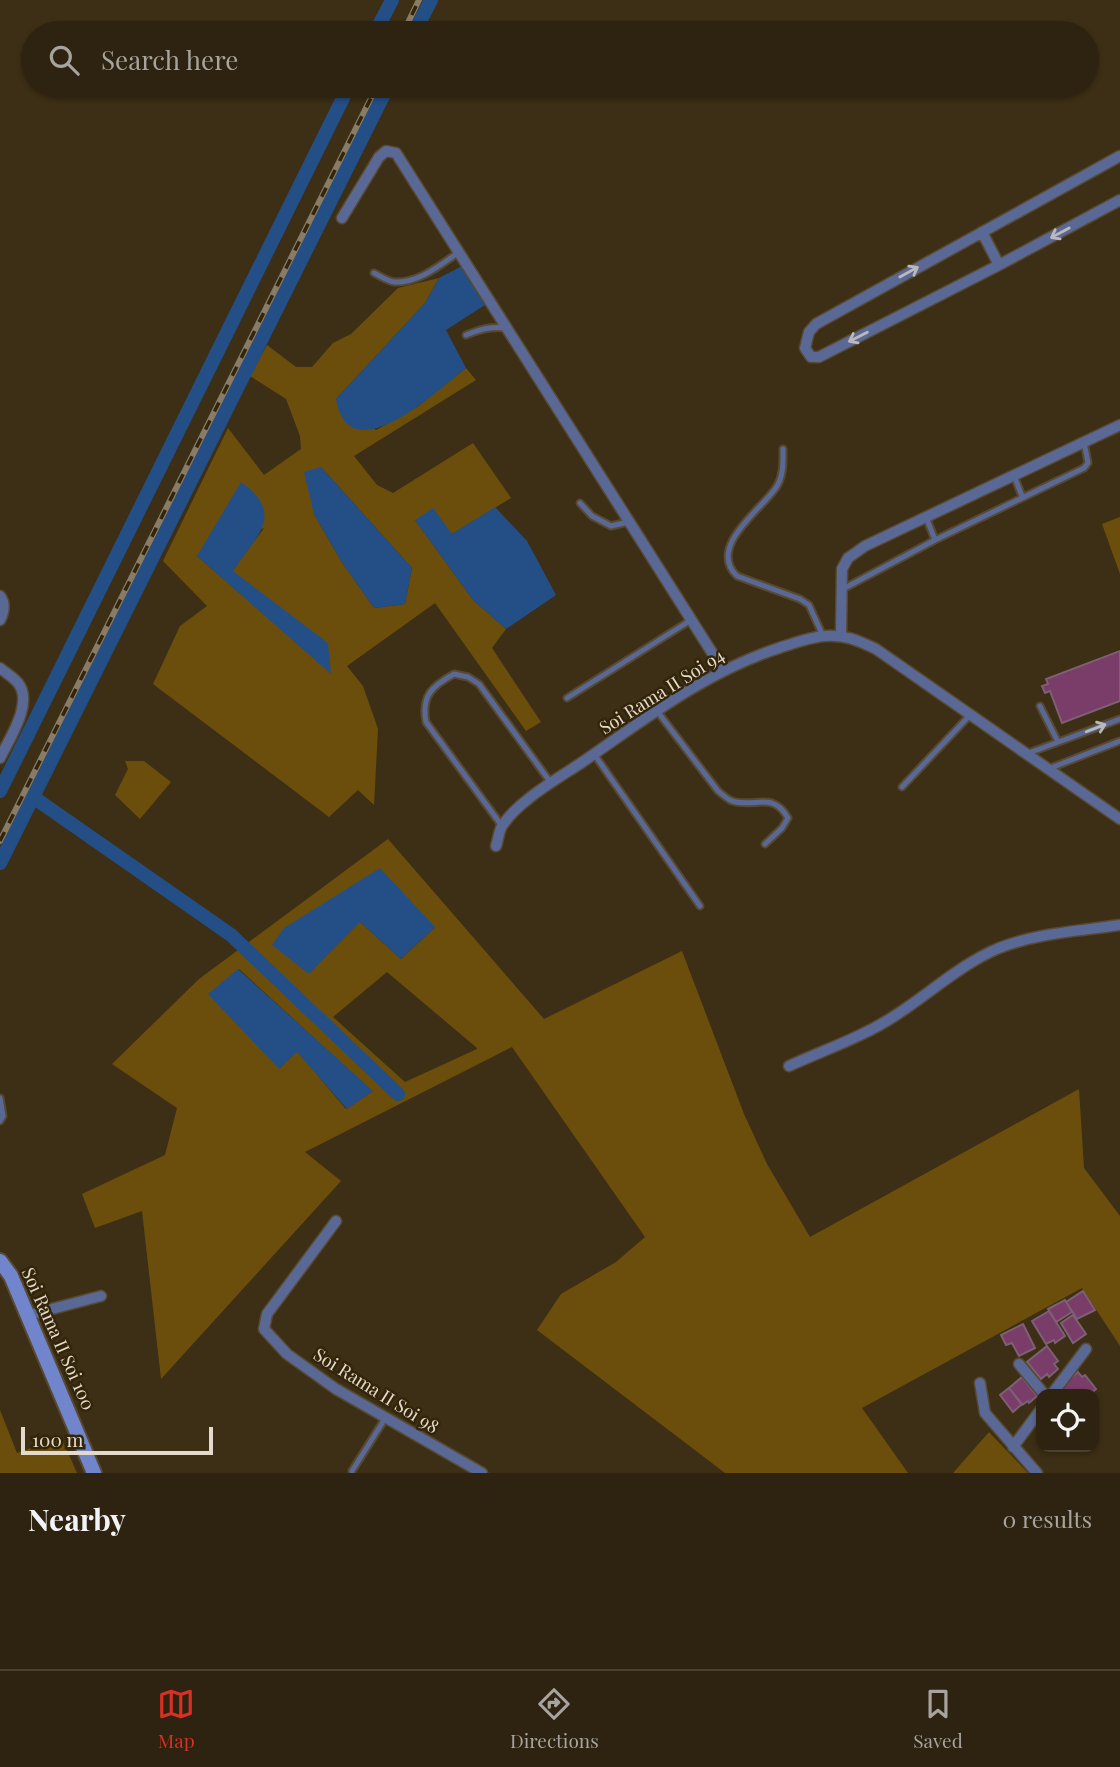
<!DOCTYPE html>
<style>
body{margin:0;font-family:"Playfair Display",serif;background:#362b19;color:#f1f3f6}
.controls{position:absolute;right:21px;bottom:21px;display:grid;overflow:hidden;border-radius:14px;box-shadow:0 2px 5px #0004}
.controls button{width:63px;height:63px;display:grid;place-items:center;padding:0;border:0;border-bottom:2px solid #494030;background:#2e2310;color:#f1f3f6;font:35px sans-serif}
.scale{position:absolute;left:21px;bottom:18px;width:192px;box-sizing:border-box;padding-left:7px;border:4px solid #e3dacb;border-top:0;font-size:19px;line-height:24px;white-space:nowrap;color:#e3dacb;-webkit-text-stroke:5px #33250a;paint-order:stroke}
.list{margin:0;padding:0;list-style:none}
h2{display:flex;justify-content:space-between;align-items:center;height:91px;margin:0;padding:0 28px;font-size:30px}
h2 small{font-size:23px;font-weight:400;color:#a7a49f}
.icon{flex:none;width:38px;height:38px;fill:none;stroke:currentColor;stroke-width:2;stroke-linecap:round;stroke-linejoin:round}
.map{position:relative;flex:none;width:1120px;height:1473px;overflow:hidden}
.search{position:absolute;background:#2e2310;box-shadow:0 2px 5px #0004;left:21px;right:21px;top:21px;height:77px;display:flex;align-items:center;gap:18px;box-sizing:border-box;padding:0 24px;border-radius:38px;color:#a7a49f;font-size:26px}
.sheet{height:196px;background:#2e2310}
nav{display:flex;justify-content:space-around;align-items:center;box-sizing:border-box;height:98px;border-top:2px solid #494030;background:#2e2310;font-size:19px;color:#a7a49f}
nav a{display:grid;justify-items:center;gap:4px}
nav .on{color:#d93025}
.map>svg:first-child{display:block}
.green{fill:#6c4e0c;fill-rule:evenodd}
.water{fill:#234f86}
.lines{fill:none;stroke-linecap:round;stroke-linejoin:round}
.canal{stroke:#234f86;stroke-width:14}
.building{fill:#7a3d69;stroke:#7d6073;stroke-width:2}
.lane-casing{stroke:#584a32;stroke-width:9}
.street-casing{stroke:#584a32;stroke-width:13}
.secondary-casing{stroke:#584a32;stroke-width:18}
.lane{stroke:#5a6895;stroke-width:5}
.street{stroke:#5a6895;stroke-width:10}
.secondary{stroke:#7085cc;stroke-width:14}
.rail-casing{stroke:#887c67;stroke-width:6}
.rail{stroke:#33250a;stroke-width:3.5;stroke-dasharray:10;stroke-linecap:butt}
.oneway{stroke:#bab8bb}
.labels{text-anchor:middle;stroke-width:5;stroke-linejoin:round;paint-order:stroke}
.street-label{font-size:18px;fill:#e3dacb;stroke:#33250a}
</style>
<div class="map">
<svg width="1120" height="1473" viewBox="0 0 1120 1473">
<rect width="100%" height="100%" fill="#3d2f15"/>
<path class="green" d="M 439,278 L 425,303 L 336,399 L 376,430 L 417,407 L 466,368 L 476,380 L 354,456 L 377,485 L 393,493 L 473,443 L 511,498 L 452,534 L 415,520 L 473,600 L 506,629 L 492,648 L 541,722 L 526,731 L 435,603 L 347,666 L 363,686 L 378,729 L 374,805 L 358,790 L 329,817 L 153,684 L 180,626 L 207,606 L 163,561 L 228,428 L 264,475 L 301,449 L 300,436 L 286,399 L 250,376 L 267,345 L 296,367 L 312,367 L 333,343 L 351,334 L 398,288 ZM 321,467 L 412,568 L 405,604 L 374,608 L 341,561 L 314,514 ZM 264,528 L 232,571 L 331,673 L 197,556 Z
M 1120,517 L 1120,574 L 1102,524 Z
M 125,761 L 144,761 L 171,782 L 140,819 L 115,795 L 128,769 Z
M 388,839 L 544,1019 L 682,951 L 744,1114 L 767,1164 L 810,1237 L 1079,1089 L 1084,1168 L 1120,1216 L 1120,1346 L 1082,1288 L 862,1408 L 908,1473 L 725,1473 L 537,1330 L 561,1294 L 616,1262 L 645,1237 L 512,1047 L 305,1152 L 341,1181 L 161,1379 L 142,1211 L 95,1228 L 82,1194 L 165,1155 L 177,1108 L 112,1064 L 199,979 ZM 360,922 L 435,927 L 401,959 ZM 239,969 L 372,1091 L 373,1091 L 346,1109 L 297,1051 L 280,1068 L 209,994 ZM 387,972 L 477,1048 L 477,1049 L 405,1082 L 333,1017 Z
M 0,1410 L 17,1453 L 61,1437 L 77,1473 L 0,1473 Z
M 989,1432 L 1028,1473 L 953,1473 Z"/>
<path class="water" d="M 462,266 L 485,305 L 446,330 L 466,368 C 438,390 349,475 336,399 L 425,303 L 439,278 Z
M 321,467 L 412,568 L 405,604 L 374,608 L 341,561 L 314,514 L 304,472 Z
M 241,482 C 287,515 255,537 233,571 L 328,643 L 331,674 L 197,556 Z
M 495,507 L 527,541 L 556,595 L 506,629 L 473,600 L 415,520 L 433,508 L 452,534 Z
M 380,868 L 435,927 L 401,959 L 360,922 L 309,974 L 272,945 L 284,928 Z
M 238,969 L 373,1091 L 347,1109 L 297,1052 L 279,1069 L 208,994 Z"/>
<g class="lines">
<path class="canal" d="M 375,33 L 392,0
M 414,33 L 431,0
M 0,791 L 349,86
M 33,797 L 231,935 L 398,1094
M 0,863 L 388,86"/>
</g>
<path class="building" d="M 1120,651 L 1120,701 L 1062,723 L 1050,691 L 1045,693 L 1042,686 L 1048,684 L 1046,679 Z
M 1083,1291 L 1095,1310 L 1077,1319 L 1066,1302 Z
M 1065,1300 L 1072,1312 L 1056,1322 L 1048,1309 Z
M 1049,1311 L 1065,1336 L 1055,1343 L 1054,1340 L 1046,1344 L 1032,1321 Z
M 1073,1315 L 1086,1334 L 1073,1343 L 1061,1323 Z
M 1023,1324 L 1035,1348 L 1019,1356 L 1012,1343 L 1006,1345 L 1001,1335 Z
M 1047,1346 L 1058,1361 L 1054,1364 L 1058,1369 L 1049,1377 L 1047,1374 L 1041,1379 L 1027,1362 Z
M 1078,1372 L 1082,1377 L 1085,1375 L 1096,1389 L 1090,1394 L 1060,1394 L 1058,1391 L 1062,1385 Z
M 1022,1377 L 1037,1396 L 1029,1403 L 1028,1401 L 1022,1405 L 1009,1388 Z
M 1009,1388 L 1022,1404 L 1013,1412 L 1000,1395 Z"/>
<g class="lines">
<defs>
<path id="lane" d="M 374,273 C 380,276 387,281 394,282 C 419,283 440,265 459,252
M 466,335 C 481,329 491,326 507,328
M 783,449 C 783,461 784,474 777,486 C 764,508 706,546 737,576 L 800,599 L 809,605 L 823,636
M 1014,476 L 1022,496
M 580,503 L 592,516 L 611,526 L 628,522
M 926,517 L 935,540
M 841,590 L 935,540 L 1084,468 L 1088,463 L 1084,442
M 567,698 L 691,620
M 1040,706 L 1058,742
M 657,711 L 718,791 C 722,794 727,799 732,801 C 755,808 773,791 788,818 L 782,828 L 765,844
M 594,754 L 700,906
M 1026,754 L 1120,719
M 1048,769 L 1120,741
M 902,787 L 971,714
M 502,826 L 426,722 C 421,696 432,686 454,674 L 468,677 L 479,684 L 551,783
M 0,1098 L 3,1116 L 0,1121
M 352,1471 L 386,1417"/>
<path id="street" d="M 1120,156 L 816,324 L 809,332 L 805,348 L 811,357 L 819,357 L 999,265 L 1120,200
M 342,218 L 379,157 L 386,151 L 396,153 L 723,670
M 982,232 L 999,265
M 0,596 C 6,604 4,612 0,620
M 841,635 L 842,569 L 848,558 L 865,546 L 1120,425
M 0,668 C 6,673 13,677 18,683 C 34,703 9,739 0,758
M 496,846 C 498,840 499,831 502,826 C 518,801 557,779 581,763 C 645,719 705,672 779,648 C 794,643 810,637 825,636 C 845,634 859,641 876,649 L 1120,819
M 789,1066 C 824,1050 863,1037 896,1015 C 930,993 961,964 999,948 C 1037,933 1080,931 1120,925
M 336,1221 L 267,1314 L 264,1329 L 287,1354 L 336,1389 L 482,1473
M 29,1315 L 101,1296
M 1019,1364 L 1044,1394
M 980,1383 L 985,1413 L 1037,1473
M 1052,1394 L 1086,1349
M 1013,1447 L 1041,1409"/>
<path id="secondary" d="M 0,1261 L 11,1276 L 94,1473"/>
</defs>
<use href="#lane" class="lane-casing"/>
<use href="#street" class="street-casing"/>
<use href="#secondary" class="secondary-casing"/>
<use href="#lane" class="lane"/>
<use href="#street" class="street"/>
<use href="#secondary" class="secondary"/>
<defs>
<path id="rail" d="M 403,33 L 419,0
M 0,841 L 377,86"/>
</defs>
<use href="#rail" class="rail-casing"/>
<use href="#rail" class="rail"/>
</g>
<defs><path id="oneway-shaft" d="M-6 0H5M1.5-3L5.5 0L1.5 3" fill="none" stroke-width="1.6" stroke-linecap="round" stroke-linejoin="round" transform="scale(1.75)"/></defs>
<g class="oneway">
<use href="#oneway-shaft" transform="translate(1060 233) rotate(152)"/>
<use href="#oneway-shaft" transform="translate(909 272) rotate(-29)"/>
<use href="#oneway-shaft" transform="translate(858 337) rotate(153)"/>
<use href="#oneway-shaft" transform="translate(1096 728) rotate(-21)"/>
</g>
<g class="labels">
<g class="street-label">
<text transform="translate(662 692) rotate(-32)" y="6">Soi Rama II Soi 94</text>
<text transform="translate(58 1339) rotate(66)" y="6">Soi Rama II Soi 100</text>
<text transform="translate(376 1391) rotate(32)" y="6">Soi Rama II Soi 98</text>
</g>
</g>
</svg>
<div class="controls">
<button><svg class="icon" aria-label="locate" viewBox="0 0 24 24"><circle cx="12" cy="12" r="6"/><path d="M12 2v4M12 18v4M2 12h4M18 12h4"/></svg></button>
</div>
<div class="scale">100 m</div>
<div class="search"><svg class="icon" aria-label="search" viewBox="0 0 24 24"><circle cx="10" cy="10" r="6"/><path d="M15 15l6 6"/></svg>Search here</div>
</div>
<section class="sheet">
<h2>Nearby<small>0 results</small></h2>
<ul class="list">
</ul>
</section>
<nav>
<a class="on"><svg class="icon" aria-label="map" viewBox="0 0 24 24"><path d="M3 6l6-2 6 2 6-2v14l-6 2-6-2-6 2zM9 4v14M15 6v14"/></svg>Map</a>
<a><svg class="icon" aria-label="directions" viewBox="0 0 24 24"><path d="M12 3l9 9-9 9-9-9zM9 14v-3h6M13 9l2 2-2 2"/></svg>Directions</a>
<a><svg class="icon" aria-label="saved" viewBox="0 0 24 24"><path d="M7 4h10v16l-5-4-5 4z"/></svg>Saved</a>
</nav>
